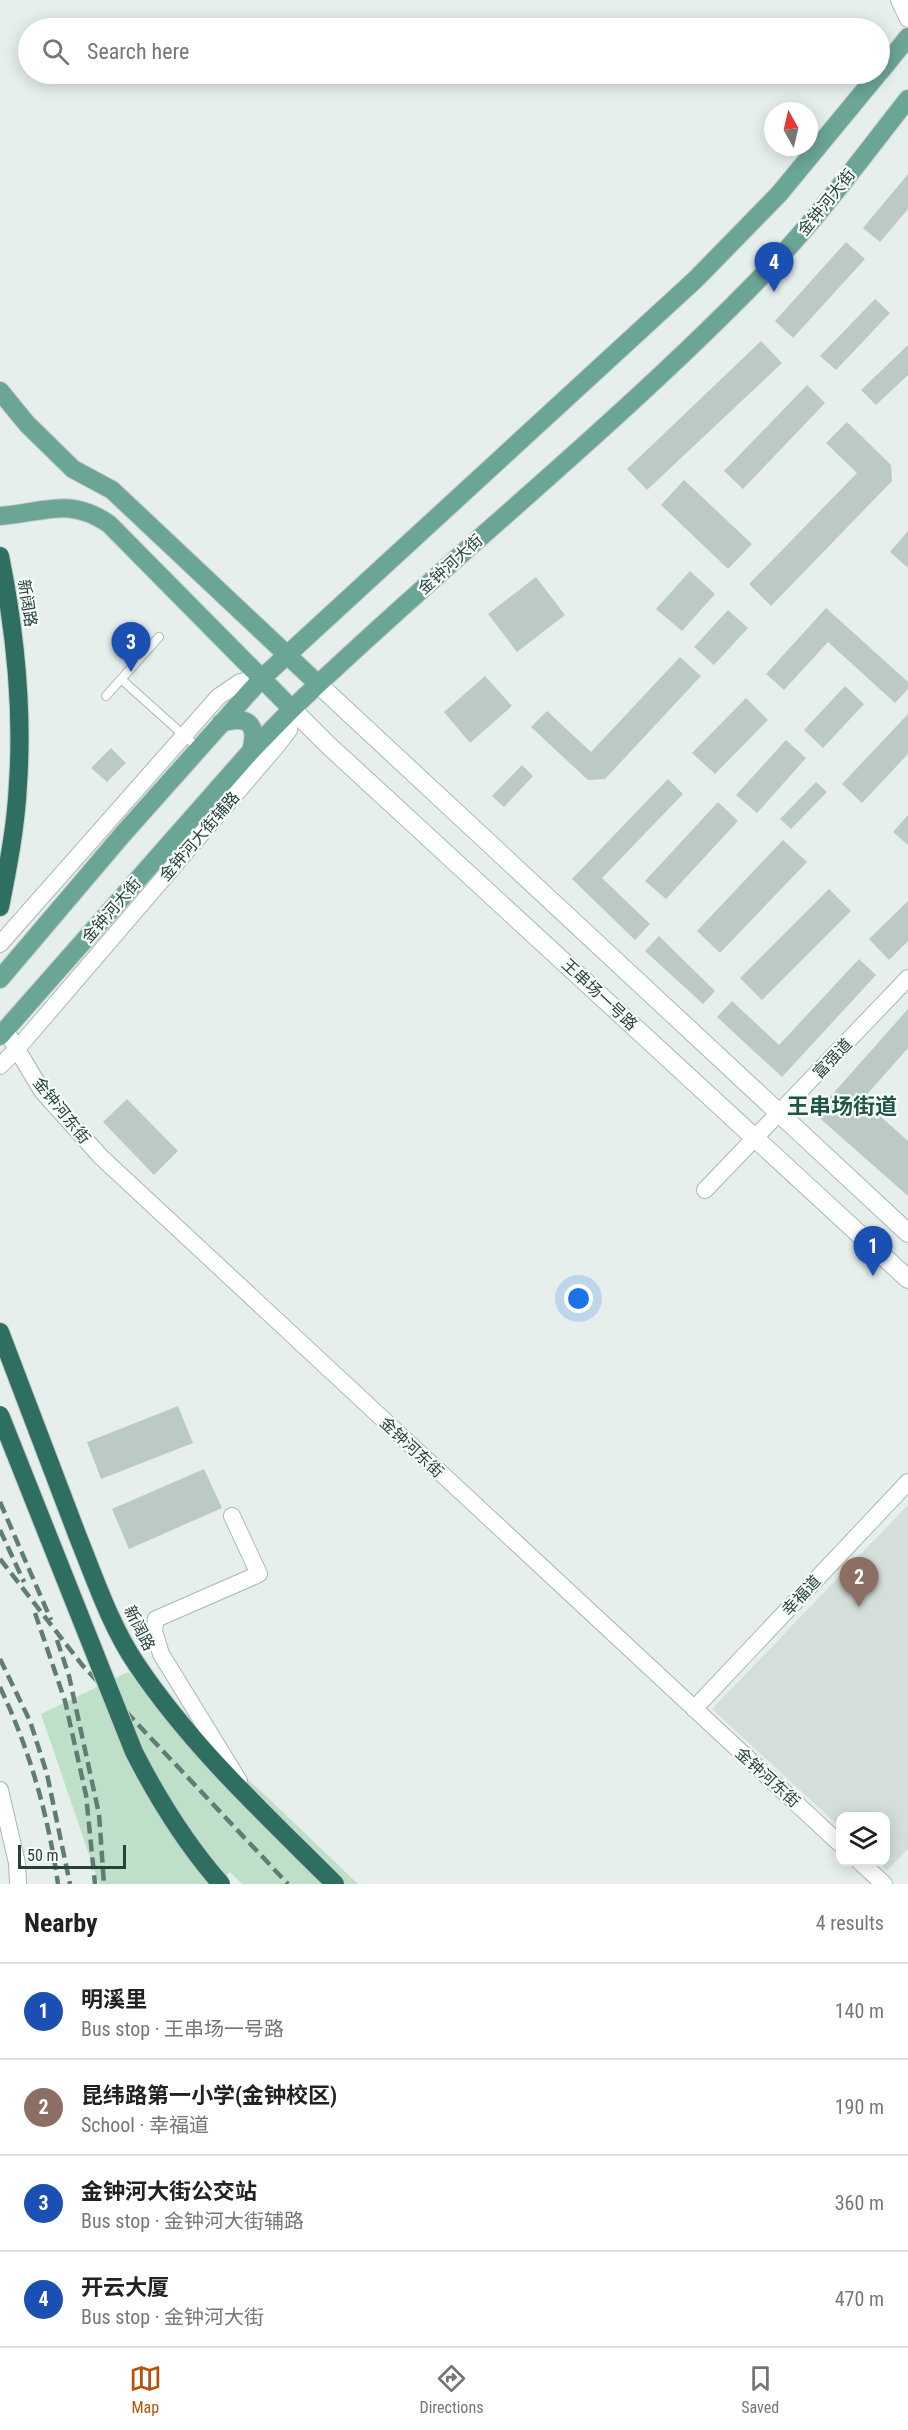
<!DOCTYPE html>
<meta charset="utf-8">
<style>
body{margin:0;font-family:"Roboto Condensed","Noto Sans SC",sans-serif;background:#f6f6f6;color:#222}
.controls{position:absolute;right:18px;bottom:18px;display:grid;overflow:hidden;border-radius:12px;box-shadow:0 3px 15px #0003}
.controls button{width:54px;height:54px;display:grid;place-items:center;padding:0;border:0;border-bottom:2px solid #e0e0e0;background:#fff;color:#222;font:30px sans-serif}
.compass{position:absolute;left:764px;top:102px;width:54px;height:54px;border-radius:50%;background:#fff;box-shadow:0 3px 15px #0003;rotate:352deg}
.scale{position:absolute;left:18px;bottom:15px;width:108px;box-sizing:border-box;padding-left:6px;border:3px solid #24423a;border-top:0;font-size:16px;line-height:21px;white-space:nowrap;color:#24423a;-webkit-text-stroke:4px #f7fbf9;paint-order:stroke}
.you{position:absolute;left:579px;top:1299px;width:21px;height:21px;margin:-15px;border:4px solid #fff;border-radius:50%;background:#1a73e8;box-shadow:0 0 0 9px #1a73e833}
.badge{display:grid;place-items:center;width:39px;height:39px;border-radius:50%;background:#b45309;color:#fff;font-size:20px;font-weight:700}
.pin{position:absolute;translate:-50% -50px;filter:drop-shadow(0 2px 3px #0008)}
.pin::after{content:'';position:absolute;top:32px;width:21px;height:18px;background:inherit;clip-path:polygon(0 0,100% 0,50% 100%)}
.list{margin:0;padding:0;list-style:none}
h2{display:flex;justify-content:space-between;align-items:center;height:78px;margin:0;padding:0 24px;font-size:26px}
h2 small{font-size:20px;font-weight:400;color:#767676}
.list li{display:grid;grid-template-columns:39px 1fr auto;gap:18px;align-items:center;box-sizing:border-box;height:96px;padding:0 24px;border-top:2px solid #e0e0e0}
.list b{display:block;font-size:22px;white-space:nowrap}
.list p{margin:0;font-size:20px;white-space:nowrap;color:#767676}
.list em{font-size:20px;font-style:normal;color:#767676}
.icon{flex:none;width:33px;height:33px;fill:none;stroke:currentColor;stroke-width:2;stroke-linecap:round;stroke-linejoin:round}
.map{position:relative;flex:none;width:908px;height:1884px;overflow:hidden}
.search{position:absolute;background:#fff;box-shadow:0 3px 15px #0003;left:18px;right:18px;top:18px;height:66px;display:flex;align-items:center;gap:15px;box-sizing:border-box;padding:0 21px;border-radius:33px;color:#767676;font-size:22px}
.sheet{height:462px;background:#fff}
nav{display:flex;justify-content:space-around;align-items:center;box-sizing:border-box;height:84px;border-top:2px solid #e0e0e0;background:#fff;font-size:16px;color:#767676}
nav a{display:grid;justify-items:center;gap:3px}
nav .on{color:#b45309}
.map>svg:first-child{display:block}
.built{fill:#d4dfda}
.green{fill:#bfe0c8}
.building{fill:#bbcac4}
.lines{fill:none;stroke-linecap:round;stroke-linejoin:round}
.lane-casing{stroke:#a8b8b2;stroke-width:10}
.street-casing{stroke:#a8b8b2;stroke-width:18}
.secondary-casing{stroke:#a4bbb3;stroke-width:20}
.primary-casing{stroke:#c2cac8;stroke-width:20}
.highway-casing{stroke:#c2cac8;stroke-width:20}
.lane{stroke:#fff;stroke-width:8}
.street{stroke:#fff;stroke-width:16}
.secondary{stroke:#fff;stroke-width:18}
.primary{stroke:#6aa596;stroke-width:18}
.highway{stroke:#2f6f62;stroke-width:18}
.rail{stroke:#5f7d75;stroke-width:4.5;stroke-dasharray:12 6;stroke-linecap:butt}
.highway-bridge-casing{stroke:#c2cac8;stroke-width:20;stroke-linecap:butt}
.highway-bridge{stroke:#2f6f62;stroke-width:18}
.labels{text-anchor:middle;stroke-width:4.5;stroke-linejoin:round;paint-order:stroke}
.street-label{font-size:16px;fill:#24423a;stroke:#f7fbf9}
.district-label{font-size:22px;font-weight:bold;fill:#1f5548;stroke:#f7fbf9}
</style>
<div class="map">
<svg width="908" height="1884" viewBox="0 0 908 1884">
<rect width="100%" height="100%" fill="#e6efeb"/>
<path class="built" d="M 908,1505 L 908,1849 L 887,1870 L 878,1862 L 886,1862 L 886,1816 L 840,1816 L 840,1827 L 712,1709 Z"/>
<path class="green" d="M 128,1672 L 265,1795 L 358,1884 L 242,1884 L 230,1872 L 218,1884 L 99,1884 L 41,1714 Z"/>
<path class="building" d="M 908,174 L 908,209 L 880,242 L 863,228 Z
M 846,242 L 865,259 L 793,338 L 775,321 Z
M 875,299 L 890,313 L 836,370 L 820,356 Z
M 761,341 L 782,363 L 647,490 L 627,469 Z
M 908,345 L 908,375 L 876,405 L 861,390 Z
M 807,385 L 825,403 L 743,489 L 724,471 Z
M 847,422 L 891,465 L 892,481 L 771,606 L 749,584 L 857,473 L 826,443 Z
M 684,480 L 752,544 L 728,569 L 661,505 Z
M 908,531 L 908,568 L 890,552 Z
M 690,571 L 715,594 L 682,631 L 656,609 Z
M 536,577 L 565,615 L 517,652 L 488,614 Z
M 826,608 L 908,682 L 908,689 L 895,703 L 828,642 L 784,690 L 766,674 Z
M 728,610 L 748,628 L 714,665 L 694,647 Z
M 680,657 L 701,676 L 605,779 L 588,780 L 531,727 L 547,711 L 591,752 Z
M 485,676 L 512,706 L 470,743 L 444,712 Z
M 845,686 L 864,704 L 823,748 L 804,730 Z
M 746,698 L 768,720 L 715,774 L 692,753 Z
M 908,714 L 908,754 L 862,803 L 842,784 Z
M 786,740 L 806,758 L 757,813 L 736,795 Z
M 111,748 L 126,763 L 107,782 L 91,768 Z
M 522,765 L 533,776 L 504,807 L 492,796 Z
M 668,779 L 683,794 L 602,878 L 650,924 L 635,940 L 572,879 Z
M 816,782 L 827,792 L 791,829 L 780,819 Z
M 718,802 L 738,821 L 666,899 L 645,881 Z
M 908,815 L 908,845 L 893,832 Z
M 783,840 L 807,862 L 720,953 L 697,931 Z
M 829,889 L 851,911 L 762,1000 L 740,978 Z
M 908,901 L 908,941 L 889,960 L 869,939 Z
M 659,936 L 715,991 L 703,1004 L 645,951 Z
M 859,959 L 876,975 L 782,1077 L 717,1017 L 732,1001 L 779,1045 Z
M 908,1009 L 908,1048 L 862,1100 L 908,1141 L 908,1196 L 815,1114 Z
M 127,1099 L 178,1151 L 154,1175 L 103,1122 Z
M 178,1406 L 193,1443 L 101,1479 L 87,1442 Z
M 204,1469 L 222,1508 L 129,1549 L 112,1509 Z"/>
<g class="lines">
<defs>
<path id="lane" d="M 121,679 L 198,748
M 106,696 L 159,637"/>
<path id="street" d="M 899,0 L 908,19
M 0,944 L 218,697 L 240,682 L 262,678
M 6,1031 L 42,1091 L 101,1157 L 840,1844
M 0,1066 L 17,1049 L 275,748 L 289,730 L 292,709
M 705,1190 L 908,978
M 232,1516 L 259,1574 L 156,1619 L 154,1631 L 161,1654 L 239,1781
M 694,1709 L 908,1482
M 0,1790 L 17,1863 L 18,1884
M 860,1862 L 884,1884"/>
<path id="secondary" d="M 318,684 L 908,1233
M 292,709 L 327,744 L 908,1279"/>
<path id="primary" d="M 880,72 L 908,37
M 0,391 L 27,424 L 73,469 L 112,490 L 318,684
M 0,516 C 44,513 69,496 109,524 L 292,709
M 221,723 C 247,715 259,723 251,751
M 0,979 L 123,834 L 262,678 L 696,279 L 779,194 L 878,74
M 0,1036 L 251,751 L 292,709 C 445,562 612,430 760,278 C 814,223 860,160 908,99"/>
<path id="highway" d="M 0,556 C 15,630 23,708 18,784 C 16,826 8,867 0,907
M 0,1332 C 26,1400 52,1469 78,1537 C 95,1579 111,1627 137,1665 C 192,1747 266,1815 335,1884"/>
</defs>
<use href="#lane" class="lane-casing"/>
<use href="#street" class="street-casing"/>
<use href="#secondary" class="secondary-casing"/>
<use href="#primary" class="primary-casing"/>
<use href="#highway" class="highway-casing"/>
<use href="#lane" class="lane"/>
<use href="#street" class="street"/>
<use href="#secondary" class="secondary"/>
<use href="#primary" class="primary"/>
<use href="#highway" class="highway"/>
<path class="rail" d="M 0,1502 L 51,1620
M 0,1530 L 24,1582
M 0,1559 L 83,1666 L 288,1884
M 35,1613 L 65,1701 L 86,1795 L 95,1884
M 57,1640 L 69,1676 L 99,1814 L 104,1884
M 0,1659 L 30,1721 L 47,1774 L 70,1884
M 0,1687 C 30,1751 48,1814 58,1884"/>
<defs>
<path id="highway-bridge" d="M 0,1415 L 134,1752 C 158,1799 186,1844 221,1884"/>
</defs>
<use href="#highway-bridge" class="highway-bridge-casing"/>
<use href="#highway-bridge" class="highway-bridge"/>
</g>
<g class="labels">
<g class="street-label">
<text transform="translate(826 202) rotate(-51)" y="6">金钟河大街</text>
<text transform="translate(450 564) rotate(-42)" y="6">金钟河大街</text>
<text transform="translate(28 603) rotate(81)" y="6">新阔路</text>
<text transform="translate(199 836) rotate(-49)" y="6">金钟河大街辅路</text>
<text transform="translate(111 910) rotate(-49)" y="6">金钟河大街</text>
<text transform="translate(600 994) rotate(43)" y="6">王串场一号路</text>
<text transform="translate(832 1058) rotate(-46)" y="6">富强道</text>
<text transform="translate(62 1110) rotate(51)" y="6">金钟河东街</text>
<text transform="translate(412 1447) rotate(43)" y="6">金钟河东街</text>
<text transform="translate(801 1595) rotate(-47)" y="6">幸福道</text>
<text transform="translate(140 1628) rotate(63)" y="6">新阔路</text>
<text transform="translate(768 1777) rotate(42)" y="6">金钟河东街</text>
</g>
<g class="district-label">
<text x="842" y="1114">王串场街道</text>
</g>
</g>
</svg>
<div class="controls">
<button><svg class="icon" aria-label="layers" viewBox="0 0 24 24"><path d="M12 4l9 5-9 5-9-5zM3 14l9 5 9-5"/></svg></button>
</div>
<svg class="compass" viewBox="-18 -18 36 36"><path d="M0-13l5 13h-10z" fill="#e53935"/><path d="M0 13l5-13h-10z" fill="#767676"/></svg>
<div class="scale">50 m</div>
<div class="you"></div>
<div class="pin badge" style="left:873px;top:1276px;background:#1a4fb4">1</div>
<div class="pin badge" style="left:859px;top:1607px;background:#8d6e63">2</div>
<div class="pin badge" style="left:131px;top:672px;background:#1a4fb4">3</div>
<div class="pin badge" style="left:774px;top:292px;background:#1a4fb4">4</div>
<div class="search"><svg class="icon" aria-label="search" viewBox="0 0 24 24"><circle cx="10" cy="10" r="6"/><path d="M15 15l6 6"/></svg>Search here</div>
</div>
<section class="sheet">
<h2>Nearby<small>4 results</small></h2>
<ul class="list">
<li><span class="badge" style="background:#1a4fb4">1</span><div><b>明溪里</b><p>Bus stop · 王串场一号路</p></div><em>140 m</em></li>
<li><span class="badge" style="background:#8d6e63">2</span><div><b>昆纬路第一小学(金钟校区)</b><p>School · 幸福道</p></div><em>190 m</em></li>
<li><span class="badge" style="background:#1a4fb4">3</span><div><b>金钟河大街公交站</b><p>Bus stop · 金钟河大街辅路</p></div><em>360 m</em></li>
<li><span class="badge" style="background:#1a4fb4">4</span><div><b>开云大厦</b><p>Bus stop · 金钟河大街</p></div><em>470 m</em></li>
</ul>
</section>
<nav>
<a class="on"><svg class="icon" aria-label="map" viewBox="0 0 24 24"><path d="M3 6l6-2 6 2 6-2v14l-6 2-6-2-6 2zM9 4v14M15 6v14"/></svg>Map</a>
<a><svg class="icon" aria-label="directions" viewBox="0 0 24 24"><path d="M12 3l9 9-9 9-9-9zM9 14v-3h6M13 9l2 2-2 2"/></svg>Directions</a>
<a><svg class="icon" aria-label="saved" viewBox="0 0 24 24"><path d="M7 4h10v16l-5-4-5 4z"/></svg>Saved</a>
</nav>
